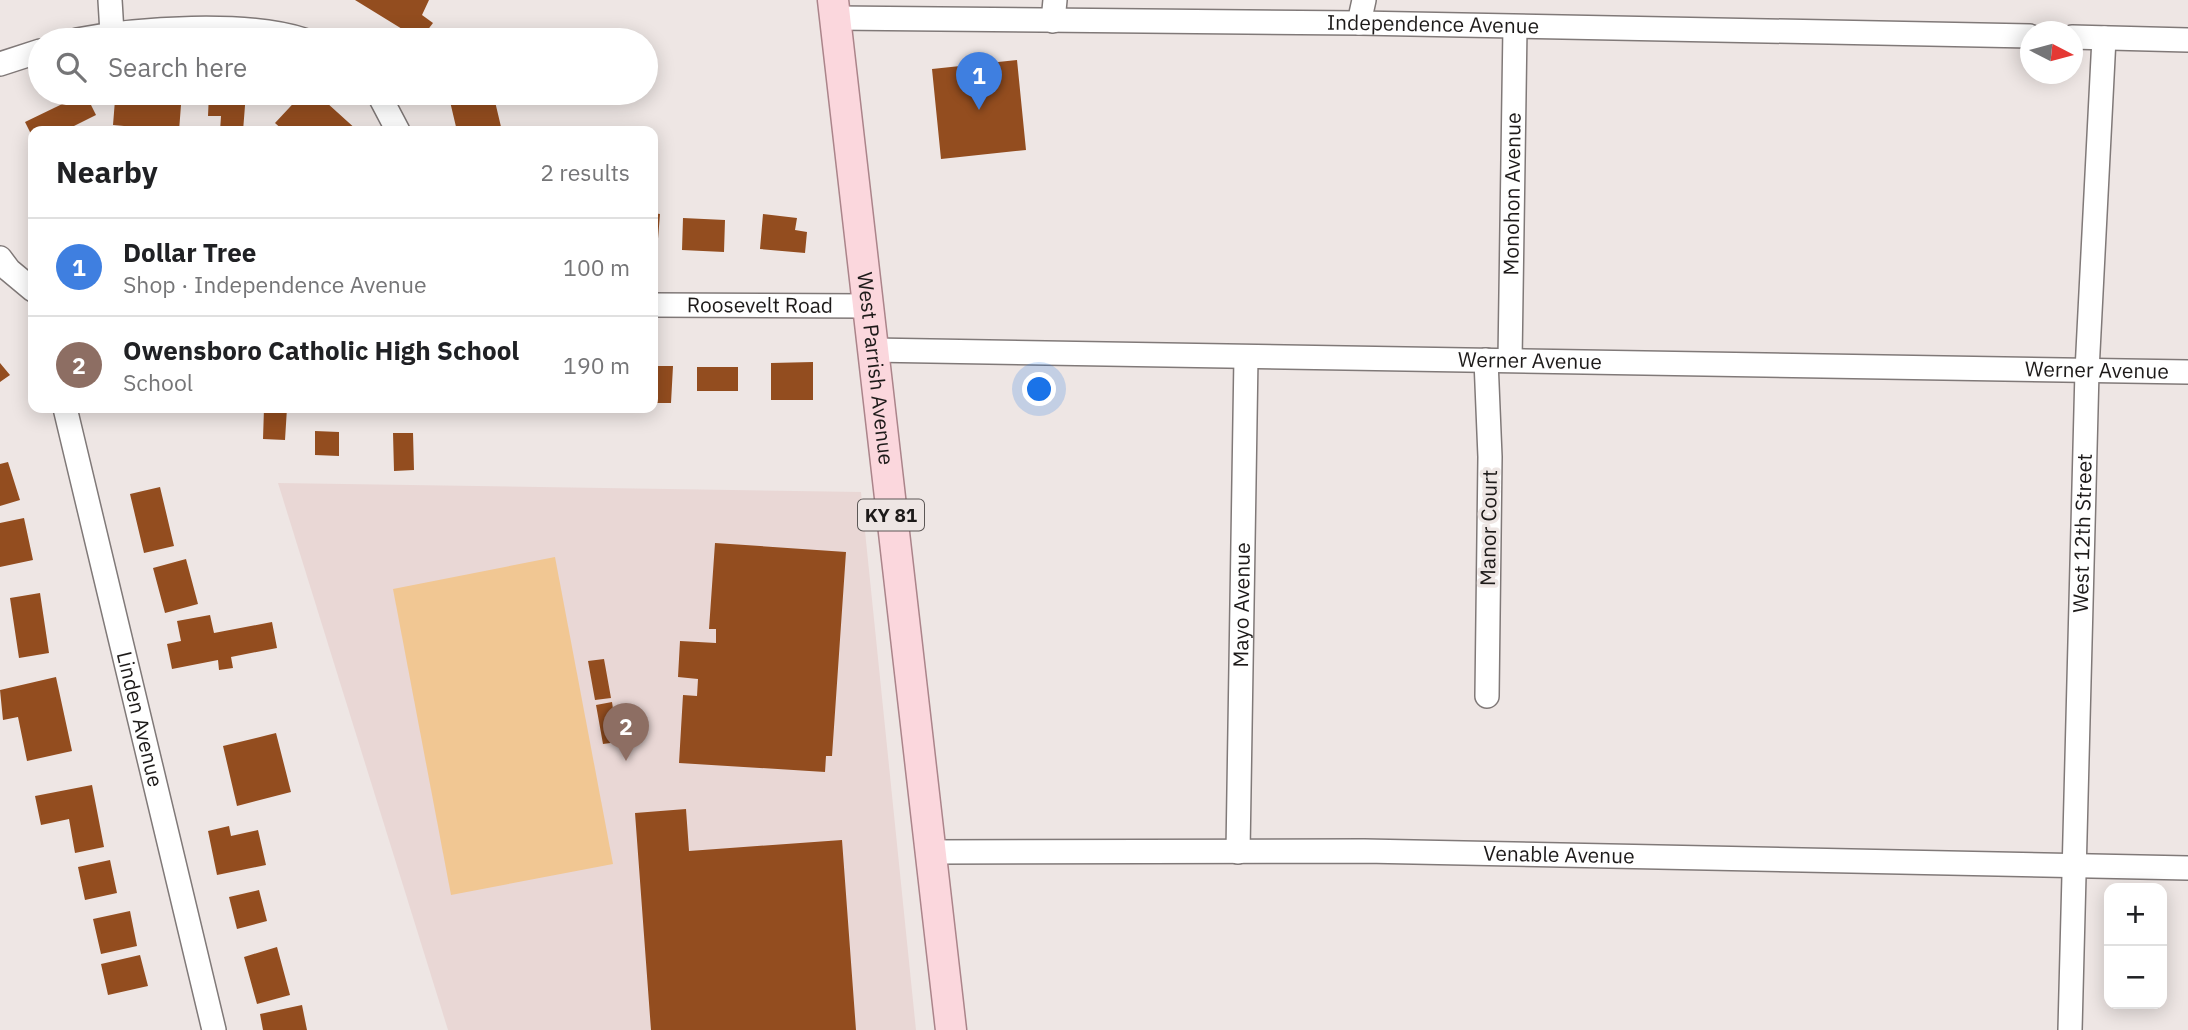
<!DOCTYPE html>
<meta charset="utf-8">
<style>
body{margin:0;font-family:"IBM Plex Sans",sans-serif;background:#f6f6f6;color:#202124}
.controls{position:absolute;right:21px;bottom:21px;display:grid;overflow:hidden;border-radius:14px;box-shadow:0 4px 18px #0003}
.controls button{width:63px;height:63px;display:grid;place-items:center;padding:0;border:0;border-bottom:2px solid #e0e0e0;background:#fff;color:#202124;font:35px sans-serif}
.compass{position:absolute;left:2020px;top:21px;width:63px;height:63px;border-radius:50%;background:#fff;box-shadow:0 4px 18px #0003;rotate:96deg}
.you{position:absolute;left:1040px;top:390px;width:24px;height:24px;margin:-18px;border:5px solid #fff;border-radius:50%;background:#1a73e8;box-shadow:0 0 0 10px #1a73e833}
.badge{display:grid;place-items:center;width:46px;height:46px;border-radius:50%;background:#1a73e8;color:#fff;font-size:23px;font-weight:700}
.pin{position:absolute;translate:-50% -58px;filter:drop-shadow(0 2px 4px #0008)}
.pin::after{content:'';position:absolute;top:37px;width:24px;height:21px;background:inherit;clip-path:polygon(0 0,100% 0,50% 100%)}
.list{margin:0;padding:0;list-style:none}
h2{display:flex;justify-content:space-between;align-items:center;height:91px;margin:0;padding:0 28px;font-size:30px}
h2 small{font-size:23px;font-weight:400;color:#757577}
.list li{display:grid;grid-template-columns:46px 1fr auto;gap:21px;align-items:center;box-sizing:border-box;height:98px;padding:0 28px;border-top:2px solid #e0e0e0}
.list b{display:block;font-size:26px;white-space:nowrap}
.list p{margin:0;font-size:23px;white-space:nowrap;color:#757577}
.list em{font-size:23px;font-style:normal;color:#757577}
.icon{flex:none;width:38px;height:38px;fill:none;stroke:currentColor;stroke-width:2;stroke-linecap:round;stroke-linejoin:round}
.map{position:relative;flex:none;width:2188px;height:1030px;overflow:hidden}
.search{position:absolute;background:#fff;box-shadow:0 4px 18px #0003;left:28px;top:28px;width:630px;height:77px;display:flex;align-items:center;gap:18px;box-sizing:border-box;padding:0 24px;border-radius:38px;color:#757577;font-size:26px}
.panel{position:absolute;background:#fff;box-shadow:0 4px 18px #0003;left:28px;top:126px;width:630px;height:287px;border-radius:14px}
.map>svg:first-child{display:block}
.built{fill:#e9d7d5}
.green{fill:#f1c793}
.building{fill:#934d1f}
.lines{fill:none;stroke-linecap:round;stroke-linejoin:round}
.minor-casing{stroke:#807978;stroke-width:26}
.major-casing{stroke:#ab848a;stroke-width:33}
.minor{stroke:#fff;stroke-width:23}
.major{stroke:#fbd7dd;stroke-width:30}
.labels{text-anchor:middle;stroke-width:7;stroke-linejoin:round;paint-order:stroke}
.shield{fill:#eee6e4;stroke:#5c5756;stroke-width:2}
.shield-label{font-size:19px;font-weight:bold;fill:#1d1a19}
.street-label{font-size:21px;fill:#1d1a19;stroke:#eee6e4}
</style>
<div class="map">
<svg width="2188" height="1030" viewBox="0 0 2188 1030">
<rect width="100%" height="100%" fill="#eee6e4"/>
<path class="built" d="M 278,483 L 861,492 L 916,1030 L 448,1030 Z"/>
<path class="green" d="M 555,557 L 613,864 L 451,895 L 393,589 Z"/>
<path class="building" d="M 355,0 L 429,0 L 422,15 L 433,23 L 420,40 Z
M 1017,60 L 1026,150 L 941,159 L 932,69 Z
M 85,93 L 96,115 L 64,131 L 33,131 L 33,138 L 25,122 Z
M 209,93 L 246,93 L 243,131 L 220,131 L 221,116 L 208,116 Z
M 303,93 L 316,93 L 358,131 L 284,131 L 275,123 Z
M 448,93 L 493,93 L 502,131 L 457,131 Z
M 115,100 L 181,105 L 179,131 L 113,125 Z
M 653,213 L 660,214 L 657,251 L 653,251 Z
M 763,214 L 797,218 L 795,230 L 807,232 L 805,253 L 760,249 Z
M 683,218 L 725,220 L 724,252 L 682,250 Z
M 813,362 L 813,400 L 771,400 L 771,363 Z
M 0,363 L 10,375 L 0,382 Z
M 653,366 L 673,366 L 671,403 L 653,403 Z
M 697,367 L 738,367 L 738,391 L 697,391 Z
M 264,408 L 287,408 L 285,440 L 263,439 Z
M 315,431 L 339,432 L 339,456 L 315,455 Z
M 393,433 L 413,433 L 414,470 L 394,471 Z
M 8,462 L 20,500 L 0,506 L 0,464 Z
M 160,487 L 174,546 L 144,553 L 130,494 Z
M 24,518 L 33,560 L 0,567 L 0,523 Z
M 715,543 L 846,552 L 832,756 L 826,756 L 825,772 L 679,763 L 683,695 L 697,696 L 698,679 L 678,677 L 680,641 L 716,643 L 716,629 L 709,629 Z
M 186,559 L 198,604 L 165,613 L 153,568 Z
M 40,593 L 49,653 L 19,658 L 10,598 Z
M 210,615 L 214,633 L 272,622 L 277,648 L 231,657 L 233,668 L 219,670 L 218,660 L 172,669 L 167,644 L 181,641 L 177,621 Z
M 604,659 L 611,698 L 595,700 L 588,661 Z
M 56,677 L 72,751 L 27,761 L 18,717 L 3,720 L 0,690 Z
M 612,702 L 618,742 L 603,744 L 596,705 Z
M 276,733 L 291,792 L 237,806 L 223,746 Z
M 92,785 L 104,847 L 75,853 L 69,819 L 41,825 L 35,796 Z
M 686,809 L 689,851 L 842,840 L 856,1030 L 651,1030 L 635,813 Z
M 229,826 L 231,836 L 258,830 L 266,865 L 217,875 L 208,831 Z
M 110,860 L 117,893 L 85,900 L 78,867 Z
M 259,890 L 267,921 L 237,929 L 229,897 Z
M 130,911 L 137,946 L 101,954 L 93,919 Z
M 277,947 L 290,995 L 257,1004 L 244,957 Z
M 140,955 L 148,986 L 108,995 L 101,964 Z
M 302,1005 L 307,1030 L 263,1030 L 260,1014 Z"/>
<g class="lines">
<defs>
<g id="minor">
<path d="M 110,0 L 112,33"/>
<path id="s1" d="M 835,18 L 1359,23 L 2030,36"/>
<path d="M 1053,21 L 1055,0"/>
<path d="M 1359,23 L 1364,0"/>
<path d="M 2072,37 L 2188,40"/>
<path d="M 77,40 C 138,28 246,21 304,40"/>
<path d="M 0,64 L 40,51"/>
<path d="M 378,93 L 398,131"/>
<path d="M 0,258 L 9,270 L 33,290"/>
<path id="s2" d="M 653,305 L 867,306"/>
<path id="s3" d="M 872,350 L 2188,372"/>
<path d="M 1486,360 L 1490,457 L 1487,696"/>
<path id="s4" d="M 1510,360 L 1515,27"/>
<path id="s5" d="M 65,408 L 214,1030"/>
<path id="s6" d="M 929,852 L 1364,851 L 2188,868"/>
<path id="s7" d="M 1238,852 L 1246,357"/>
<path id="s8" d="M 2070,1030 L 2087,371 L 2104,38"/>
</g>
<g id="major">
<path id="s9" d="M 833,0 L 951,1030"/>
</g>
</defs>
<use href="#minor" class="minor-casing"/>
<use href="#major" class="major-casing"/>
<use href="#minor" class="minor"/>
<use href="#major" class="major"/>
</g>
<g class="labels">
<rect class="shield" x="858" y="499.5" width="66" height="31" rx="5"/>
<g class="shield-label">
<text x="891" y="522">KY 81</text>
</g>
<g class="street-label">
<text dy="7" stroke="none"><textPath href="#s1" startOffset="598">Independence Avenue</textPath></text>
<text dy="7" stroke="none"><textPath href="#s4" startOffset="166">Monohon Avenue</textPath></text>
<text dy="7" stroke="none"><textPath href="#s2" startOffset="107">Roosevelt Road</textPath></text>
<text dy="7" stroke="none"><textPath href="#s3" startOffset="658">Werner Avenue</textPath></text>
<text dy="7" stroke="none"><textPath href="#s9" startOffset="371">West Parrish Avenue</textPath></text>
<text dy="7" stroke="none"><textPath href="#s3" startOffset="1225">Werner Avenue</textPath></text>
<text transform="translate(1489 528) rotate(-89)" y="7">Manor Court</text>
<text dy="7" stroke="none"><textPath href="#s8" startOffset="497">West 12th Street</textPath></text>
<text dy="7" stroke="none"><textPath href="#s7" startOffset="247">Mayo Avenue</textPath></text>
<text dy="7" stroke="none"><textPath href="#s5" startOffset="320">Linden Avenue</textPath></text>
<text dy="7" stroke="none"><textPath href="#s6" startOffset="630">Venable Avenue</textPath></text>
</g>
</g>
</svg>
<div class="controls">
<button>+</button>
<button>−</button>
</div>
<svg class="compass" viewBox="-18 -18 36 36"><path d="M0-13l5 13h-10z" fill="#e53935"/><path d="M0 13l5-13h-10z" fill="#757577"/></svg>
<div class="you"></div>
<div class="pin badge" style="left:979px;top:110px;background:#3f7fe0">1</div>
<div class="pin badge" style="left:626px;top:761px;background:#8d6e63">2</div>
<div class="search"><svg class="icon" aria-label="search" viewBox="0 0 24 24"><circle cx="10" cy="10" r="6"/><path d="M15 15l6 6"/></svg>Search here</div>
<section class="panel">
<h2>Nearby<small>2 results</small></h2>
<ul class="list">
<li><span class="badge" style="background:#3f7fe0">1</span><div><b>Dollar Tree</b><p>Shop · Independence Avenue</p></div><em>100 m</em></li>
<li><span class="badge" style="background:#8d6e63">2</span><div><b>Owensboro Catholic High School</b><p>School</p></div><em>190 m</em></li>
</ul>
</section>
</div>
